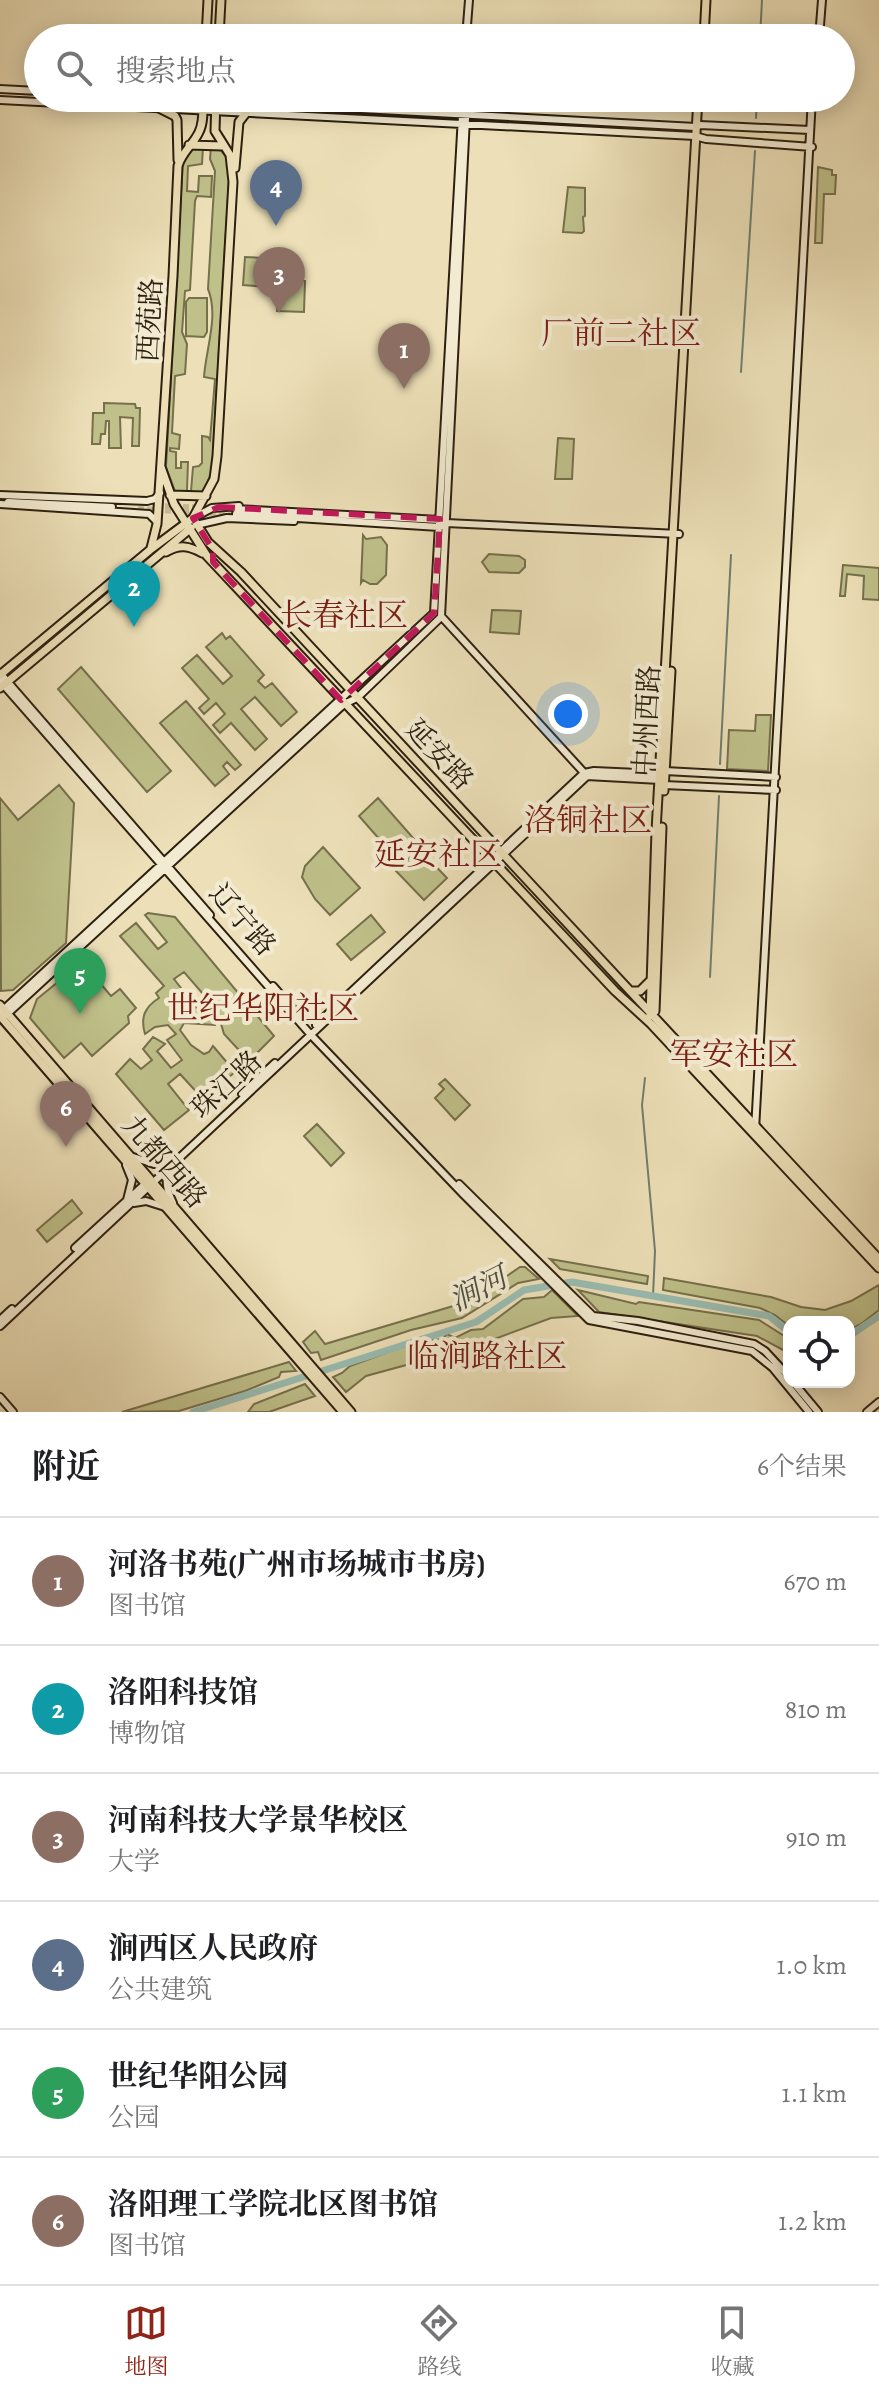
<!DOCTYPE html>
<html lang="zh">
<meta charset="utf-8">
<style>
body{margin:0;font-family:Alegreya,"Noto Serif SC",serif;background:#f6f6f6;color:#202124}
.controls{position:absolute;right:24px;bottom:24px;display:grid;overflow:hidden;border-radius:16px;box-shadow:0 4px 20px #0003}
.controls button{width:72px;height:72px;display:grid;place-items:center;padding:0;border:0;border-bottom:2px solid #e0e0e0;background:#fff;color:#202124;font:40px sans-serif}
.you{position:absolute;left:568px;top:714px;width:28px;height:28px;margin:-20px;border:6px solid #fff;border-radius:50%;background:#1a73e8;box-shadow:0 0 0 12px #1a73e833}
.badge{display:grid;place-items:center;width:52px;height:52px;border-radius:50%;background:#8f2418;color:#fff;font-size:26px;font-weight:700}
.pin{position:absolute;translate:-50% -66px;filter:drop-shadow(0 2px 4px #0008)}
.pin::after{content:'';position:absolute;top:42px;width:28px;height:24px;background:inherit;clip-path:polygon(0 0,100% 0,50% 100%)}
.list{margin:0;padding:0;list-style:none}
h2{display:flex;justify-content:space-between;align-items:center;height:104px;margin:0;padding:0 32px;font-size:34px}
h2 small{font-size:26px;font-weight:400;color:#757577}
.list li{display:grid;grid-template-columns:52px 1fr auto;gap:24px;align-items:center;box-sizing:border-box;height:128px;padding:0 32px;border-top:2px solid #e0e0e0}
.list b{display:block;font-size:30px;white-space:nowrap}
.list p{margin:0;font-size:26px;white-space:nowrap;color:#757577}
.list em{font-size:26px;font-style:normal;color:#757577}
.icon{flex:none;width:44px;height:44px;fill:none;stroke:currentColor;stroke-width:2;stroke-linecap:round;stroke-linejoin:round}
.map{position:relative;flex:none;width:879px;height:1412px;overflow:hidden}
.search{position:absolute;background:#fff;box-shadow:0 4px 20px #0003;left:24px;right:24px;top:24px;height:88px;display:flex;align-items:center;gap:20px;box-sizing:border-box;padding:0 28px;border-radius:44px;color:#757577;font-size:30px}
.sheet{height:872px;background:#fff}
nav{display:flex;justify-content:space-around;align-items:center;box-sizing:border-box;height:112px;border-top:2px solid #e0e0e0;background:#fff;font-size:22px;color:#757577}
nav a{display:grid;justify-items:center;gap:4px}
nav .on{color:#8f2418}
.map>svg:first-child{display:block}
.green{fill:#bfc08a;stroke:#76704d;stroke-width:2;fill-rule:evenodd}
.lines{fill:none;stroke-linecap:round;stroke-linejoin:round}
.stream{stroke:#6e7e71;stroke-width:2}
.river{stroke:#99bdb2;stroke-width:7}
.secondary-tunnel{stroke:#c7ba96;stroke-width:6;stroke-dasharray:6 3;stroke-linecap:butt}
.secondary-casing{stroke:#2d2010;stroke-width:10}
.primary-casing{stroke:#2d2010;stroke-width:11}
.secondary{stroke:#f3ebd1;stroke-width:6}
.primary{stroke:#ede0b8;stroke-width:7}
.marked{fill:none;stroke:#c2185b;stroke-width:6;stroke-dasharray:16 10;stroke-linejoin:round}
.labels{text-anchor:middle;stroke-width:8;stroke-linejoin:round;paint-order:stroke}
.street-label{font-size:28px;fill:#2d2010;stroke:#f3ebd1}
.water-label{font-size:30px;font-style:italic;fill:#4d4f41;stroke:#f3ebd1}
.quarter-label{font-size:32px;fill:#7a1f14;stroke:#f3ebd1}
</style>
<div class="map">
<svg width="879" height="1412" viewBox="0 0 879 1412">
<rect width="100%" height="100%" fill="#ede0b8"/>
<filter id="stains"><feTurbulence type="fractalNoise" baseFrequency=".0025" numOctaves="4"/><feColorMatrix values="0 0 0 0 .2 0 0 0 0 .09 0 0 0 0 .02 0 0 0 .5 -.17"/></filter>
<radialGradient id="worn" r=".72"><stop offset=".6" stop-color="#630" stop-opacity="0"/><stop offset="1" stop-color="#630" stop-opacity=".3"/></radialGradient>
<path class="green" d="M 194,146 L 218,147 L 230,161 L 212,471 L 203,493 L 175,491 L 166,467 L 183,158 ZM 203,147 L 211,147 L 210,159 L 215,171 L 208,289 C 219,316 206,348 204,377 L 215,379 L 210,440 L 208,437 L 202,436 L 202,463 L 199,466 L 193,467 L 191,491 L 187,491 L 188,462 L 181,462 L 181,468 L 176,468 L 176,452 L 170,451 L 170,448 L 179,449 L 180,435 L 172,433 L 175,376 L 185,374 L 187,344 L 182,332 L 185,291 L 190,290 L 195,201 L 197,196 L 211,197 L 212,176 L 199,176 L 198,192 L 187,191 L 188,166 L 202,164 Z
M 818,167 L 832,170 L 832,175 L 836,175 L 835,194 L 824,194 L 822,243 L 815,243 Z
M 568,187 L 585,188 L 585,216 L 583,217 L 584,231 L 582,233 L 563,232 Z
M 245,257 L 299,260 L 299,280 L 305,281 L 304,312 L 277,311 L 278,288 L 243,285 Z
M 189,298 L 207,298 L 207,332 L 204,337 L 186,336 L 186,302 Z
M 104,403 L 135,404 L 136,408 L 140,408 L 139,446 L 132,446 L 133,418 L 120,417 L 121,448 L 109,448 L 109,421 L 106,421 L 105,434 L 101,434 L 100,444 L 92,444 L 93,413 L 104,413 Z
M 558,438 L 574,439 L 572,479 L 555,479 Z
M 363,535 L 366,539 L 381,537 L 387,545 L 386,575 L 377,584 L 370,584 L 363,580 L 361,583 Z
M 489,554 L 519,556 L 525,560 L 525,567 L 519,573 L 489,572 L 482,562 Z
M 843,565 L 879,568 L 879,600 L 863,599 L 864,576 L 847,574 L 845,596 L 840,596 Z
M 492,610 L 521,611 L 519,634 L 490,632 Z
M 222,633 L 226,639 L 230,636 L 264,675 L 258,681 L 265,688 L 272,683 L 297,712 L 281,726 L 255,697 L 241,709 L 267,739 L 255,750 L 231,723 L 220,733 L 213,725 L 225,714 L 216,703 L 204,714 L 199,708 L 209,699 L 182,668 L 197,655 L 223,684 L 232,676 L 206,647 Z
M 81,667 L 171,771 L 147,792 L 58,689 Z
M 186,701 L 241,765 L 235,770 L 227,762 L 223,766 L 229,774 L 215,786 L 160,723 Z
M 756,715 L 771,715 L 768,771 L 727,769 L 729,730 L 755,731 Z
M 59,785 L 74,803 L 66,943 L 13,990 L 1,991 L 0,798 L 18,820 Z
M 378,798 L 414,839 L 395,857 L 359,816 Z
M 323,847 L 360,888 L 330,915 L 315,899 L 302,877 L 305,866 Z
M 419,849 L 447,878 L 424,900 L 396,871 Z
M 148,913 L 175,917 L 274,1036 L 249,1061 L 224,1034 L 217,1010 L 184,972 L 174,979 L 204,1018 L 215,1017 L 215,1025 L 184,1023 L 180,1030 L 191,1045 L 204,1054 L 209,1052 L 213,1046 L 235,1072 L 203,1099 L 180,1074 L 168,1084 L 189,1110 L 164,1130 L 116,1074 L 130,1059 L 141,1069 L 152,1060 L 143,1049 L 153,1037 L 165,1044 L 157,1051 L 171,1068 L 182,1060 L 167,1040 L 176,1034 L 168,1025 L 155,1027 L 145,1034 C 140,1017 145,1007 159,998 L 156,993 L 164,986 L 120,936 L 136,923 L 158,949 L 167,942 L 145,915 Z
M 371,915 L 385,932 L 351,960 L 337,944 Z
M 90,971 L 111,996 L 120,989 L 136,1008 L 128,1016 L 129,1023 L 92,1056 L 81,1043 L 64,1058 L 30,1018 L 37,999 L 58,982 L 66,991 Z
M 445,1079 L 470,1105 L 455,1120 L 435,1098 L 444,1089 L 439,1084 Z
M 317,1124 L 344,1153 L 331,1166 L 304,1136 Z
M 72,1200 L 82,1213 L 47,1242 L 37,1230 Z
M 550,1259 L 648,1276 L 647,1284 L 560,1269 Z
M 520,1267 L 525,1267 L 539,1279 L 518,1283 L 462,1318 L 411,1330 L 321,1360 L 318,1352 L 311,1353 L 303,1342 L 315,1331 L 325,1344 L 460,1304 L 482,1293 Z
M 664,1278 L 771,1297 L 801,1307 L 825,1310 L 851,1301 L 879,1285 L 879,1310 L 861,1324 L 849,1330 L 849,1322 L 789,1322 L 789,1326 L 775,1315 L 760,1308 L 663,1290 Z
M 552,1290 L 578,1316 L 551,1318 L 476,1346 L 366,1376 L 346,1392 L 333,1377 L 342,1373 L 350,1366 L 416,1342 L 442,1339 L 447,1334 L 455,1338 L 471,1330 L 483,1329 L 523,1299 L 544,1297 Z
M 578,1290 L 636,1304 L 639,1302 L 759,1320 L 789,1339 L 789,1350 L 783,1350 L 757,1336 L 599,1312 Z
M 289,1362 L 296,1371 L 281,1372 L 279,1377 L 245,1391 L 179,1411 L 122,1412 Z
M 305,1384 L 315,1396 L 269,1412 L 248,1412 L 254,1404 Z"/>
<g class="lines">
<path class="stream" d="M 760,38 L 762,0
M 756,118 L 757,98
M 741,372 L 755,151
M 720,764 L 731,555
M 710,977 L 719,796
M 645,1078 L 642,1105 L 655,1251 L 653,1296"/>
<path class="river" d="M 849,1336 L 879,1316
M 193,1412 L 476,1322 L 524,1290 L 572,1282 L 769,1316 L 789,1332"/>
<path class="secondary-tunnel" d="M 156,506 L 213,508
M 138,509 L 236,514"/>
<defs>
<path id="secondary" d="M 466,38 L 469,0
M 819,38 L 822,0
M 0,89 L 38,91
M 155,98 L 696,127 L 700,125 L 810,130
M 0,100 L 695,136 L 706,139 L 812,147
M 0,495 L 147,501 L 155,499 L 160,493
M 8,502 L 112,507
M 0,504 L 149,514 L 156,521
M 236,509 L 440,520
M 236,514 L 439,527 L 446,523 L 679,534
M 193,518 L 212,508 L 239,506
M 196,525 L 227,518 L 294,521
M 441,616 L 587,776 L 660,780 L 664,785 L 776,790
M 0,673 L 210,915
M 0,681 L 311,1035 L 464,1195 L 589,1320 L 752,1351 L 773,1368 L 809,1412
M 584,773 L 594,771 L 660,774 L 665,771 L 776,777
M 273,986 L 300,1017
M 1,1012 L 434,613 L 463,98
M 6,1015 L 344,704 L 357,698 L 441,617 L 467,98
M 316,1025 L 584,773
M 242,1094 L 275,1063
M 755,1130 L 812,98
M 133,1157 L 154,1164 L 172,1160
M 126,1165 L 132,1180 L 127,1200
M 170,1168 C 164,1180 167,1191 173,1203
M 459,1184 L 593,1316 L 638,1321 L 754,1344 L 765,1351 L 789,1377
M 134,1203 L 146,1201 L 165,1207
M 75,1248 L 146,1183
M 0,1320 L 12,1309
M 0,1326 L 587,776
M 793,1382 L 818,1412
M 0,1397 L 13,1412
M 867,1412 L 879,1402"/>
<path id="primary" d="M 206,38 L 208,0
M 219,38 L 221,0
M 704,38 L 706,0
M 159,108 L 175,116 L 177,120 L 178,160
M 189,145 L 223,146
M 235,168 L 239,122 L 246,113
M 161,467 L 174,504 L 207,556 L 615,991 L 651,1024 L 879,1268
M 170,495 L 206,496
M 193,518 L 208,542 L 241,572 L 879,1259
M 151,548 L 157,524 L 173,276 L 178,166 C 182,152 193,145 199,132 C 204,122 203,109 203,98
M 166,552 C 180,544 189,546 202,553
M 0,675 L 150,550 L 193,518 L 214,479 L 217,456 L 233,182 L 230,155 L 215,131 L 216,98
M 0,688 L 191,528
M 664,791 L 671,671
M 631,991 L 640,991 L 650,981
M 0,1005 L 351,1412
M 655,1011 L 662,827
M 0,1016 L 343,1412
M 650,1016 L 656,831 L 698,98"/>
</defs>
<use href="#secondary" class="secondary-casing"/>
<use href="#primary" class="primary-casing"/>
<use href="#secondary" class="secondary"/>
<use href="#primary" class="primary"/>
</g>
<path class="marked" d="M 219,507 L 440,519 L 434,613 L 341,700 L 213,562 L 213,550 L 193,518 Z"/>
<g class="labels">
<g class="street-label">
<text transform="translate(149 320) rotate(-87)" y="10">西苑路</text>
<text transform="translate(646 721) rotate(-87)" y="10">中州西路</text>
<text transform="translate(440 754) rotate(47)" y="10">延安路</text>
<text transform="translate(243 919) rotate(49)" y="10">辽宁路</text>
<text transform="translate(226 1084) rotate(-43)" y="10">珠江路</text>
<text transform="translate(165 1161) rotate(49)" y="10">九都西路</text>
</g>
<g class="water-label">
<text transform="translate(478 1289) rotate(-27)" y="10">涧河</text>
</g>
<g class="quarter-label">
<text x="621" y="344">厂前二社区</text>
<text x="344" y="626">长春社区</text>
<text x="588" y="831">洛铜社区</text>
<text x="438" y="865">延安社区</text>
<text x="263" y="1019">世纪华阳社区</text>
<text x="734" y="1065">军安社区</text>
<text x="487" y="1367">临涧路社区</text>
</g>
</g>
<rect width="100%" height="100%" filter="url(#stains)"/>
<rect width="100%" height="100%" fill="url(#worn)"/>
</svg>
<div class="controls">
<button><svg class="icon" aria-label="locate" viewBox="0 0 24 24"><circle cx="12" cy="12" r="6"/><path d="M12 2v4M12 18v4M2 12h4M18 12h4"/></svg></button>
</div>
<div class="you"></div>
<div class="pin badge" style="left:404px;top:389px;background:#8d6e63">1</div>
<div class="pin badge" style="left:134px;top:627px;background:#0f9aa8">2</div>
<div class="pin badge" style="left:279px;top:313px;background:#8d6e63">3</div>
<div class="pin badge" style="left:276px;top:226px;background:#5c6f8a">4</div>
<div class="pin badge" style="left:80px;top:1014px;background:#2e9e5b">5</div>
<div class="pin badge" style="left:66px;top:1147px;background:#8d6e63">6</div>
<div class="search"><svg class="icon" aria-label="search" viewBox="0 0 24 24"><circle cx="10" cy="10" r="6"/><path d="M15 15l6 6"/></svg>搜索地点</div>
</div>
<section class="sheet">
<h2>附近<small>6个结果</small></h2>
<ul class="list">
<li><span class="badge" style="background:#8d6e63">1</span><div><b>河洛书苑(广州市场城市书房)</b><p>图书馆</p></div><em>670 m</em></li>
<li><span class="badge" style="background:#0f9aa8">2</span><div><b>洛阳科技馆</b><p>博物馆</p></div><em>810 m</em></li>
<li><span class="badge" style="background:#8d6e63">3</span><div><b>河南科技大学景华校区</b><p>大学</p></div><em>910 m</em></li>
<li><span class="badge" style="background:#5c6f8a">4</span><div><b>涧西区人民政府</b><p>公共建筑</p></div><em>1.0 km</em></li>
<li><span class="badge" style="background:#2e9e5b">5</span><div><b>世纪华阳公园</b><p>公园</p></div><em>1.1 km</em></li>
<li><span class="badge" style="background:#8d6e63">6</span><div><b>洛阳理工学院北区图书馆</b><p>图书馆</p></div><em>1.2 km</em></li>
</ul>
</section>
<nav>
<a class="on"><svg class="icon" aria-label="map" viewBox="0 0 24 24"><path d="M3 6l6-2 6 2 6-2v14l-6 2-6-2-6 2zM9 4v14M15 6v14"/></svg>地图</a>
<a><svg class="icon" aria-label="directions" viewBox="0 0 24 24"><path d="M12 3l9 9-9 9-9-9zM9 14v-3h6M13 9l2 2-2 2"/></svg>路线</a>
<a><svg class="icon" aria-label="saved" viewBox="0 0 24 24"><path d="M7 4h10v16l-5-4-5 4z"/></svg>收藏</a>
</nav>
